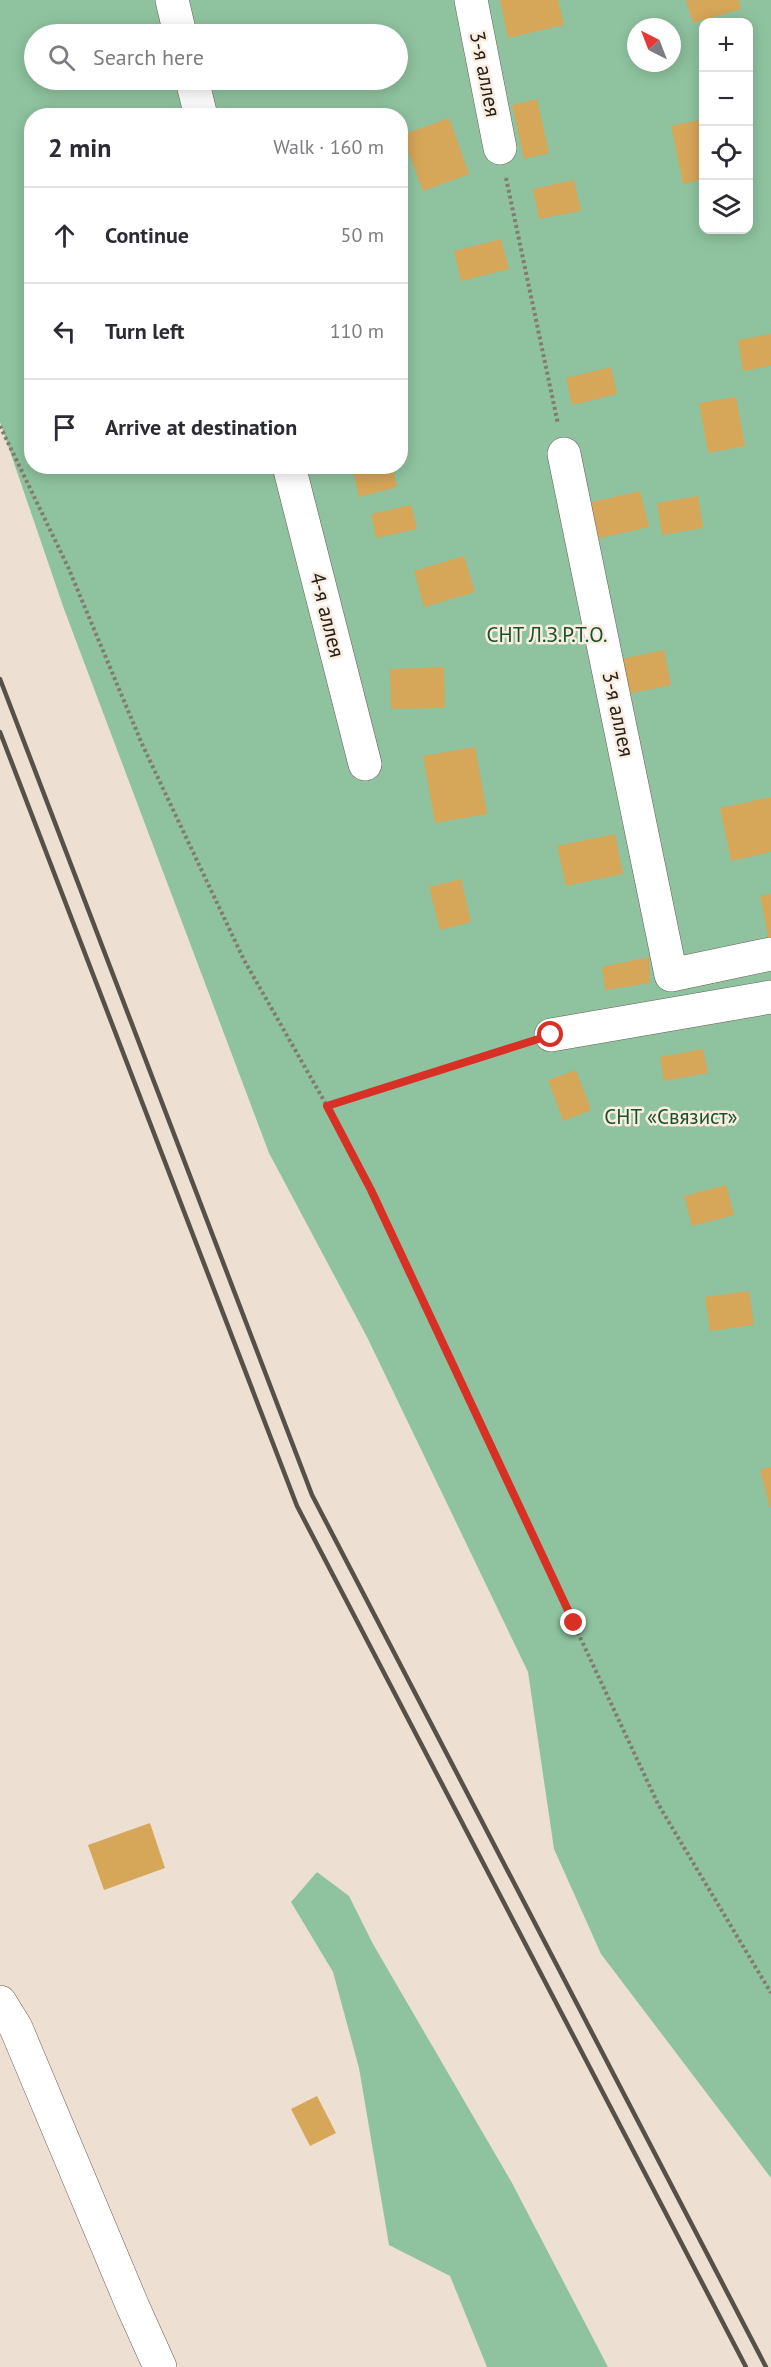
<!DOCTYPE html>
<meta charset="utf-8">
<style>
body{margin:0;font-family:"PT Sans",sans-serif;background:#f7f7f7;color:#2b2b33}
.controls{position:absolute;right:18px;top:18px;display:grid;overflow:hidden;border-radius:12px;box-shadow:0 3px 15px #0003}
.controls button{width:54px;height:54px;display:grid;place-items:center;padding:0;border:0;border-bottom:2px solid #e1e1e2;background:#fff;color:#2b2b33;font:30px sans-serif}
.compass{position:absolute;left:627px;top:18px;width:54px;height:54px;border-radius:50%;background:#fff;box-shadow:0 3px 15px #0003;rotate:318deg}
.stop{position:absolute;width:18px;height:18px;margin:-14px;border:4px solid #d93025;border-radius:50%;background:#fff}
.stop.end{background:#d93025;border-color:#fff;box-shadow:0 2px 6px #0008}
.list{margin:0;padding:0;list-style:none}
h2{display:flex;justify-content:space-between;align-items:center;height:78px;margin:0;padding:0 24px;font-size:26px}
h2 small{font-size:20px;font-weight:400;color:#7c7c81}
.list li{display:grid;grid-template-columns:39px 1fr auto;gap:18px;align-items:center;box-sizing:border-box;height:96px;padding:0 24px;border-top:2px solid #e1e1e2}
.list b{display:block;font-size:22px;white-space:nowrap}
.list em{font-size:20px;font-style:normal;color:#7c7c81}
.icon{flex:none;width:33px;height:33px;fill:none;stroke:currentColor;stroke-width:2;stroke-linecap:round;stroke-linejoin:round}
.map{position:relative;flex:none;width:771px;height:2367px;overflow:hidden}
.search{position:absolute;background:#fff;box-shadow:0 3px 15px #0003;left:24px;top:24px;width:384px;height:66px;display:flex;align-items:center;gap:15px;box-sizing:border-box;padding:0 21px;border-radius:33px;color:#7c7c81;font-size:22px}
.panel{position:absolute;background:#fff;box-shadow:0 3px 15px #0003;left:24px;top:108px;width:384px;height:366px;border-radius:24px}
.map>svg:first-child{display:block}
.green{fill:#8fc39f;fill-rule:evenodd}
.building{fill:#d6a659}
.lines{fill:none;stroke-linecap:round;stroke-linejoin:round}
.minor-casing{stroke:#675c50;stroke-width:34}
.path{stroke:#837a71;stroke-width:4;stroke-dasharray:3 3;stroke-linecap:butt}
.minor{stroke:#fff;stroke-width:33}
.rail{stroke:#575049;stroke-width:4.5}
.route{stroke:#d93025;stroke-width:8}
.labels{text-anchor:middle;stroke-width:5;stroke-linejoin:round;paint-order:stroke}
.street-label{font-size:21px;fill:#221e19;stroke:#faeddf}
.park-label{font-size:21px;fill:#165230;stroke:#faeddf}
</style>
<div class="map">
<svg width="771" height="2367" viewBox="0 0 771 2367">
<rect width="100%" height="100%" fill="#ede0d2"/>
<path class="green" d="M 0,0 L 771,0 L 771,2178 L 601,1954 L 554,1849 L 528,1672 L 367,1337 L 269,1153 L 64,609 L 0,422 ZM 704,22 L 748,22 L 748,230 L 704,230 ZM 636,27 L 672,27 L 672,63 L 636,63 ZM 34,34 L 398,34 L 398,80 L 34,80 ZM 32,116 L 400,116 L 400,466 L 32,466 Z
M 317,1872 L 349,1896 L 373,1944 L 512,2183 L 608,2367 L 487,2367 L 450,2276 L 389,2245 L 359,2068 L 333,1972 L 291,1902 Z"/>
<path class="building" d="M 500,0 L 558,0 L 564,25 L 508,38 Z
M 686,0 L 739,0 L 741,9 L 693,23 Z
M 75,23 L 78,34 L 36,34 Z
M 248,80 L 279,80 L 251,90 Z
M 537,99 L 549,153 L 524,159 L 512,105 Z
M 449,118 L 469,174 L 423,191 L 402,135 Z
M 704,119 L 704,179 L 683,184 L 671,126 Z
M 574,180 L 581,211 L 539,219 L 533,189 Z
M 501,239 L 509,269 L 461,281 L 454,251 Z
M 771,334 L 771,366 L 743,371 L 738,340 Z
M 611,367 L 617,394 L 572,405 L 566,378 Z
M 736,397 L 745,446 L 708,453 L 699,403 Z
M 352,466 L 392,466 L 397,487 L 359,497 Z
M 640,491 L 649,527 L 596,539 L 588,503 Z
M 698,496 L 703,528 L 662,535 L 657,503 Z
M 411,505 L 417,529 L 376,538 L 371,514 Z
M 464,556 L 475,592 L 424,607 L 414,571 Z
M 664,650 L 671,685 L 628,694 L 621,659 Z
M 444,667 L 445,708 L 391,709 L 390,669 Z
M 475,747 L 487,814 L 435,823 L 423,756 Z
M 771,797 L 771,852 L 731,861 L 720,808 Z
M 615,834 L 623,874 L 566,886 L 557,846 Z
M 461,879 L 471,922 L 440,930 L 429,887 Z
M 771,894 L 771,945 L 770,945 L 760,896 Z
M 649,957 L 650,983 L 605,990 L 602,967 Z
M 703,1049 L 708,1073 L 664,1081 L 660,1057 Z
M 576,1070 L 591,1110 L 563,1121 L 548,1080 Z
M 726,1185 L 734,1215 L 692,1226 L 684,1196 Z
M 749,1291 L 754,1325 L 710,1331 L 705,1297 Z
M 771,1467 L 771,1508 L 770,1508 L 760,1470 Z
M 150,1823 L 165,1868 L 104,1890 L 88,1845 Z
M 317,2096 L 336,2133 L 310,2146 L 291,2109 Z"/>
<g class="lines">
<defs>
<path id="minor" d="M 172,0 L 180,34
M 471,0 L 500,148
M 192,80 L 201,116
M 564,454 L 671,975 L 771,954
M 289,466 L 365,764
M 551,1035 L 771,997
M 0,2002 L 16,2028 L 133,2307 L 160,2367"/>
</defs>
<use href="#minor" class="minor-casing"/>
<path class="path" d="M 506,178 L 558,424
M 0,426 L 68,567 L 142,744 L 244,960 L 327,1106 L 371,1190 L 658,1804 L 771,1993
M 327,1106 L 521,1044"/>
<use href="#minor" class="minor"/>
<path class="rail" d="M 0,679 L 312,1495 L 766,2367
M 0,732 L 297,1506 L 746,2367"/>
</g>
<g class="lines">
<path class="route" d="M 551,1035 L 327,1106 L 371,1190 L 574,1623"/>
</g>
<g class="labels">
<g class="street-label">
<text transform="translate(485 74) rotate(79)" y="7">3-я аллея</text>
<text transform="translate(327 615) rotate(76)" y="7">4-я аллея</text>
<text transform="translate(618 714) rotate(78)" y="7">3-я аллея</text>
</g>
<g class="park-label">
<text x="547" y="642">СНТ Л.З.Р.Т.О.</text>
<text x="671" y="1124">СНТ «Связист»</text>
</g>
</g>
</svg>
<div class="controls">
<button>+</button>
<button>−</button>
<button><svg class="icon" aria-label="locate" viewBox="0 0 24 24"><circle cx="12" cy="12" r="6"/><path d="M12 2v4M12 18v4M2 12h4M18 12h4"/></svg></button>
<button><svg class="icon" aria-label="layers" viewBox="0 0 24 24"><path d="M12 4l9 5-9 5-9-5zM3 14l9 5 9-5"/></svg></button>
</div>
<svg class="compass" viewBox="-18 -18 36 36"><path d="M0-13l5 13h-10z" fill="#e53935"/><path d="M0 13l5-13h-10z" fill="#7c7c81"/></svg>
<div class="stop" style="left:551px;top:1035px"></div>
<div class="stop end" style="left:574px;top:1623px"></div>
<div class="search"><svg class="icon" aria-label="search" viewBox="0 0 24 24"><circle cx="10" cy="10" r="6"/><path d="M15 15l6 6"/></svg>Search here</div>
<section class="panel">
<h2>2 min<small>Walk · 160 m</small></h2>
<ul class="list">
<li><svg class="icon" aria-label="ahead" viewBox="0 0 24 24"><path d="M12 20V5M6 11l6-6 6 6"/></svg><div><b>Continue</b></div><em>50 m</em></li>
<li><svg class="icon" aria-label="left" viewBox="0 0 24 24"><path d="M17 20v-9H6M10 6l-5 5 5 5"/></svg><div><b>Turn left</b></div><em>110 m</em></li>
<li><svg class="icon" aria-label="arrive" viewBox="0 0 24 24"><path d="M6 21V4h12l-3 4 3 4H6"/></svg><div><b>Arrive at destination</b></div></li>
</ul>
</section>
</div>
